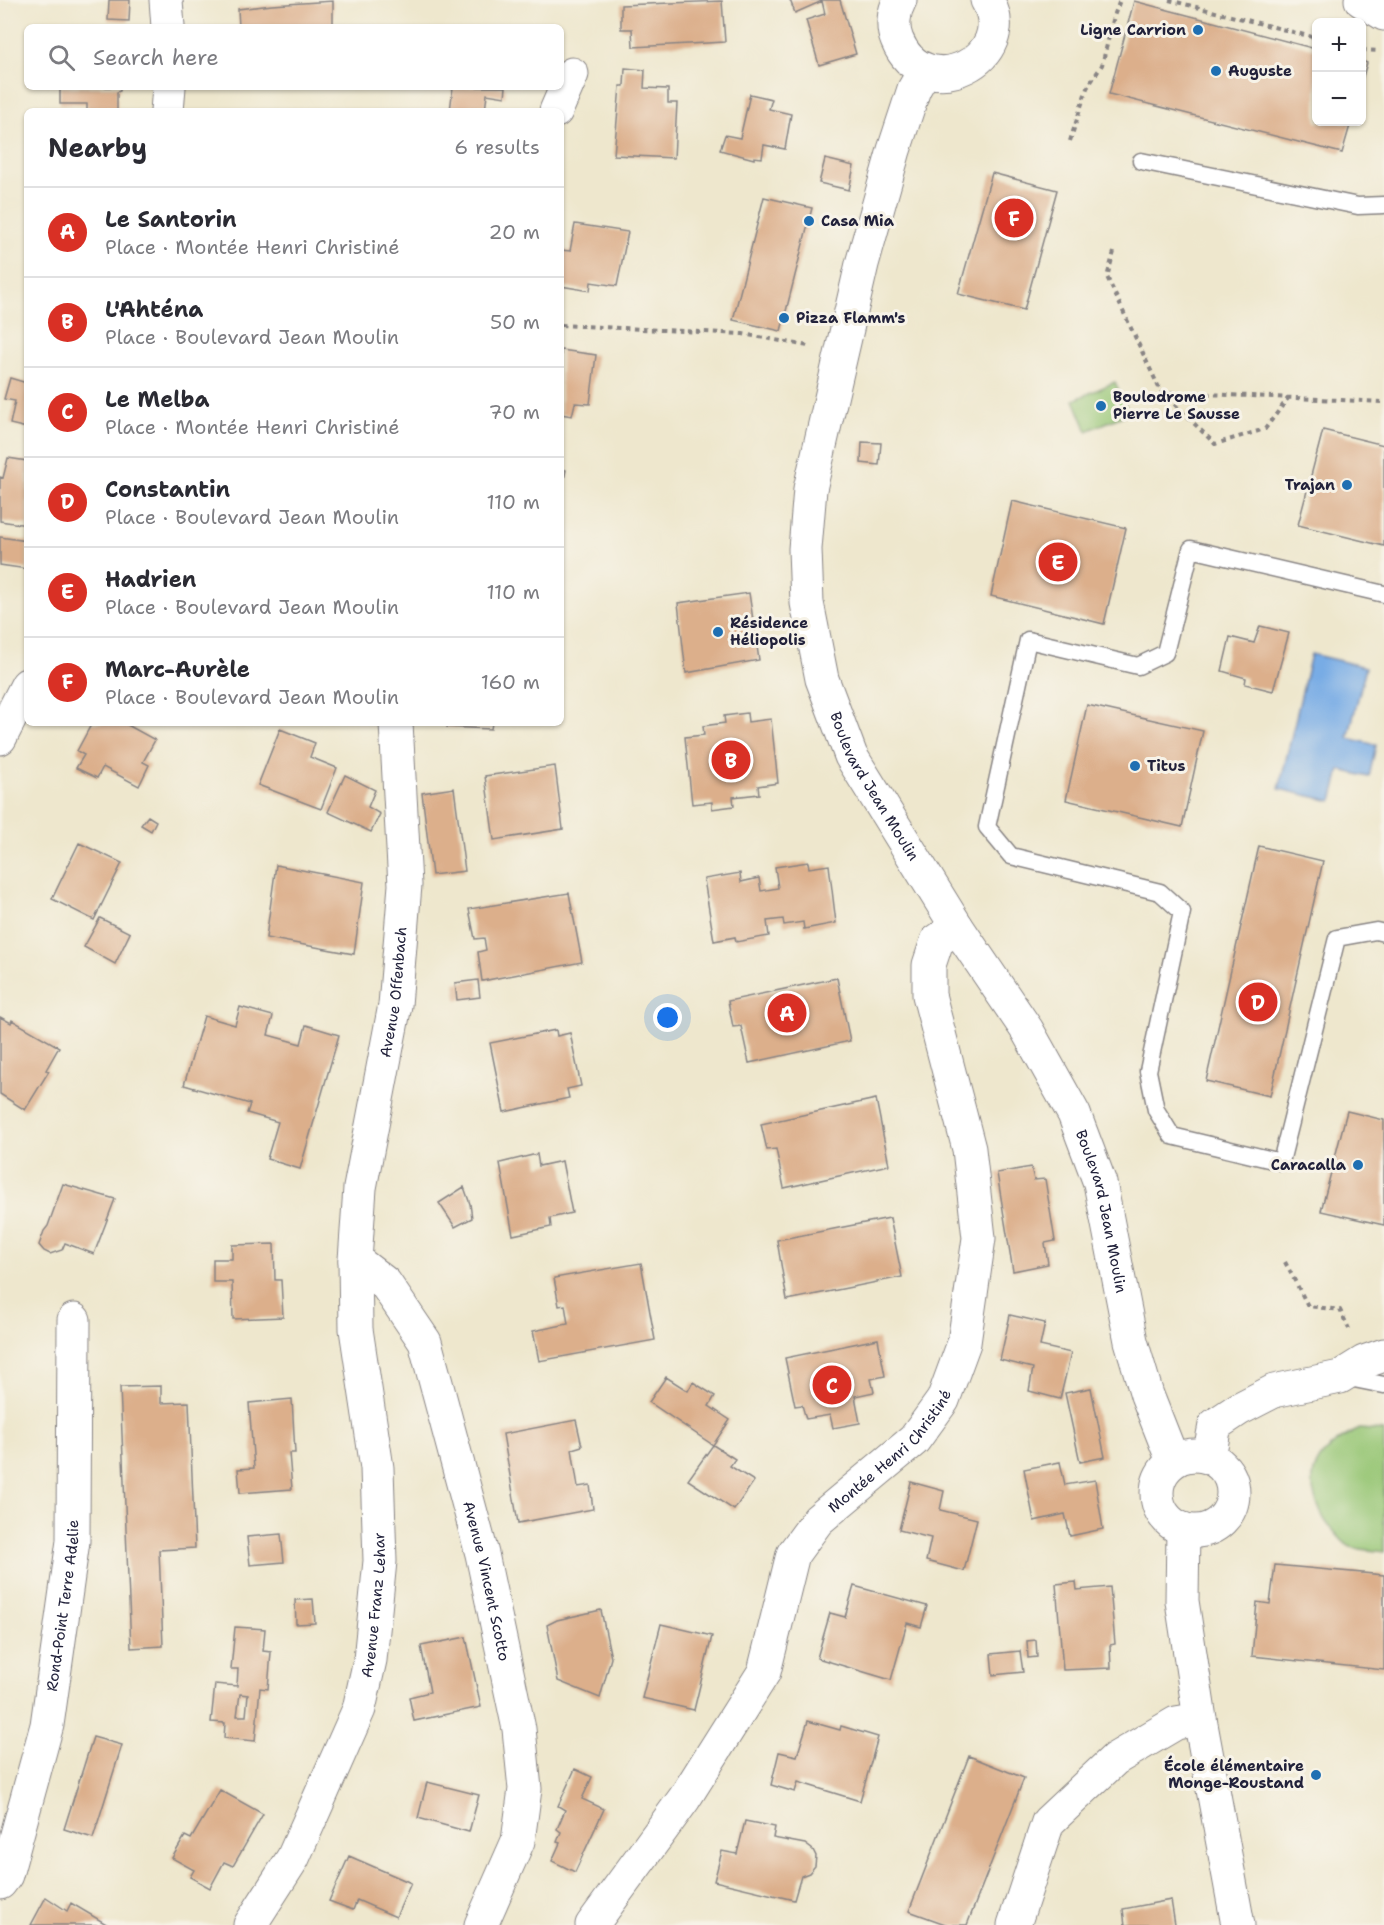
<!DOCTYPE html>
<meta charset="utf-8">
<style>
body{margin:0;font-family:"Shantell Sans",sans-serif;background:#f2f2f3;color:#2b2b33}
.controls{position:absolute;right:18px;top:18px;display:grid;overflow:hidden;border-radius:9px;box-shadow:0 2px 4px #0004}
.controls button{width:54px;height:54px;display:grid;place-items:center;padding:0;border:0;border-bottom:2px solid #e1e1e2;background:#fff;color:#2b2b33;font:30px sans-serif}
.you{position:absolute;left:668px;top:1018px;width:21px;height:21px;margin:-15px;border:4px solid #fff;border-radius:50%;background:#1a73e8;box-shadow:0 0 0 9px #1a73e833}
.badge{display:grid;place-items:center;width:39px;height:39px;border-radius:50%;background:#d93025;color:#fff;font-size:20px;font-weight:700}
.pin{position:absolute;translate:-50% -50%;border:3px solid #fff;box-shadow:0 2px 6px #0006}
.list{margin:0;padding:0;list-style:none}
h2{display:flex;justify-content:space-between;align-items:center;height:78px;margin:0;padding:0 24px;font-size:26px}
h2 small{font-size:20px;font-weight:400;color:#7c7c81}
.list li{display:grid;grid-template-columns:39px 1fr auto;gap:18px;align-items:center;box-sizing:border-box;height:90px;padding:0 24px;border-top:2px solid #e1e1e2}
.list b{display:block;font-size:22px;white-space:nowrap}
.list p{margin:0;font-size:20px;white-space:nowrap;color:#7c7c81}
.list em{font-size:20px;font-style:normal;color:#7c7c81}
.icon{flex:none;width:33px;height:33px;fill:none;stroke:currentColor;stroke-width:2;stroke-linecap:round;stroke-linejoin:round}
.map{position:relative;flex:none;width:1384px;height:1925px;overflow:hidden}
.search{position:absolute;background:#fff;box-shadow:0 2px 4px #0004;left:24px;top:24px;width:540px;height:66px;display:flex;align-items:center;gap:15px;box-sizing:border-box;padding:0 21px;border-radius:9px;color:#7c7c81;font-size:22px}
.panel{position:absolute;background:#fff;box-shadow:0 2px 4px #0004;left:24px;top:108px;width:540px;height:618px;border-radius:9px}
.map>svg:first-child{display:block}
.green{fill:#97c675;stroke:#5c7458;stroke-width:1.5}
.water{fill:#78ace5;stroke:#4d6790;stroke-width:1.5}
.building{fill:#dcaf8b;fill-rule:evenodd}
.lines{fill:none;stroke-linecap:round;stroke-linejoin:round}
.service-casing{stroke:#888484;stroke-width:19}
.minor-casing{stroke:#888484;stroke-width:35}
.tertiary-casing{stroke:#888484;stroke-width:35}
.path{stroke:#888484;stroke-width:4;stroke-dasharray:4.5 4.5;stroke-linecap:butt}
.service{stroke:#fff;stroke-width:16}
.minor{stroke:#fff;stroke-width:33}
.tertiary{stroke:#fff;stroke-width:33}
.poi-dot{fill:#1f6fb2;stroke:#f7f3e8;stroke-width:2}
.labels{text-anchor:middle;stroke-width:6;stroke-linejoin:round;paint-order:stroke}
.poi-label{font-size:15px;font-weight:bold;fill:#22223b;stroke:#f7f3e8;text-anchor:start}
.street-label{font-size:15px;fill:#22223b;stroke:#f7f3e8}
</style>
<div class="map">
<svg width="1384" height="1925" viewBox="0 0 1384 1925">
<rect width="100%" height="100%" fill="#f7f3e8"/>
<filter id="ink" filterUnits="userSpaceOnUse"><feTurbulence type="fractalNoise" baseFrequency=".0167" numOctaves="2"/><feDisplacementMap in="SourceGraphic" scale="12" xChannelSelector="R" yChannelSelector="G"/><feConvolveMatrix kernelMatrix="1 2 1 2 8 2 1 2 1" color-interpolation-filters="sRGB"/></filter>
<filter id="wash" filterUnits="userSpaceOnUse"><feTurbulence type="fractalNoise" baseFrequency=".008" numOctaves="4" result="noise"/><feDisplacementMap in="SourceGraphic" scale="24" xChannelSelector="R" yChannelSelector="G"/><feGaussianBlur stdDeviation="1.35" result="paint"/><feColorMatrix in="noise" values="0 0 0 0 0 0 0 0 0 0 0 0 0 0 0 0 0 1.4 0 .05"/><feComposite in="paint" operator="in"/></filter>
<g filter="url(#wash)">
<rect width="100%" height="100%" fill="#eee7cd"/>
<path class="green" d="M 1115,382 L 1129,413 L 1087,431 L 1074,400 Z
M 1360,1429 L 1384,1431 L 1384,1552 C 1374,1550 1361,1550 1351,1547 C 1344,1545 1337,1534 1331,1528 C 1325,1522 1322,1516 1319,1508 C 1300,1469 1326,1444 1360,1429 Z"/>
<path class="water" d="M 1311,654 L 1366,667 L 1348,738 L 1376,745 L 1369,777 L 1340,770 L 1332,801 L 1279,789 Z"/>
<g id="blocks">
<path class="building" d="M 109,0 L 130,0 L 129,21 L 108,20 Z
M 790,0 L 840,0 L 856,54 L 819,65 L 806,20 L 825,14 L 822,1 L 795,13 Z
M 333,1 L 333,27 L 239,27 L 238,9 L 272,5 Z
M 722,1 L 725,42 L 633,47 L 632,29 L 621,29 L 621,5 Z
M 1134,1 L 1316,49 L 1316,122 L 1351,122 L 1342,153 L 1109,94 Z
M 1362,61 L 1367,63 L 1362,80 Z
M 625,68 L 645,70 L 644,88 L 668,89 L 668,103 L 677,103 L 674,158 L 614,155 L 620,86 L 624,86 Z
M 60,87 L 120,87 L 120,91 L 117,92 L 117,111 L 87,111 L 87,104 L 60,104 Z
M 453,87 L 506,87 L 505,97 L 487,94 L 485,111 L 450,111 Z
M 750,94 L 772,99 L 769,109 L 791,114 L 785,149 L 764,145 L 762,158 L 754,157 L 754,159 L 720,150 L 725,135 L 740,138 Z
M 825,159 L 854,166 L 849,190 L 819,183 Z
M 992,173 L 1057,190 L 1024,310 L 958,294 Z
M 764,197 L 812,208 L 781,331 L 733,320 Z
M 575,224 L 628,232 L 617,286 L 591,282 L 590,291 L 561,286 L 561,250 L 570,251 Z
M 561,350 L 596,355 L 590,404 L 575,403 L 572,416 L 561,414 Z
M 10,378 L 27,383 L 27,428 L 10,424 L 15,401 L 4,399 Z
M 1323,430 L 1384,445 L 1384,546 L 1298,525 Z
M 862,442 L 881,443 L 879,465 L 861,463 Z
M 8,458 L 27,461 L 27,525 L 0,521 L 0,477 L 3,478 Z
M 561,469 L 566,470 L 562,489 L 561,489 Z
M 1012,501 L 1126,528 L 1104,624 L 991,596 Z
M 0,537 L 27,541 L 27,569 L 0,565 Z
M 749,593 L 759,660 L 686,673 L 678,603 Z
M 1260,626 L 1289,633 L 1273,691 L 1245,684 L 1246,678 L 1222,671 L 1230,637 L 1254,643 Z
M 1087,705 L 1203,731 L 1182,827 L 1066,800 Z
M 747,713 L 748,722 L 771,719 L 778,783 L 758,786 L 759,794 L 733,797 L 734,806 L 712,809 L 712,802 L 692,804 L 685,737 L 704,735 L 703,726 L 725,723 L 724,716 Z
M 92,723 L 124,723 L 155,740 L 143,762 L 149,765 L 139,786 L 103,767 L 97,778 L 76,768 L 84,755 L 77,751 Z
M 447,723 L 492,723 L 491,729 L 447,727 Z
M 280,729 L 315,743 L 310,757 L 337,768 L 321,809 L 258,785 Z
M 555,766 L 563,829 L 494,840 L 485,776 Z
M 345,775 L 375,790 L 368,807 L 380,814 L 371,832 L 328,812 Z
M 454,788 L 465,871 L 432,875 L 422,793 Z
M 148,816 L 156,821 L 151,831 L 141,825 Z
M 79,843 L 122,863 L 94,920 L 52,899 Z
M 1259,846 L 1323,861 L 1270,1096 L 1206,1081 Z
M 808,862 L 809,868 L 829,865 L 836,923 L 804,929 L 803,922 L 784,925 L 783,919 L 767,921 L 769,936 L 736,942 L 735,937 L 714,941 L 704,879 L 740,873 L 741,882 L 759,878 L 761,891 L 778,888 L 775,867 Z
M 276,865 L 364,882 L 354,954 L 266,938 Z
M 569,893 L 582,962 L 482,981 L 478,952 L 486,950 L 484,938 L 475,939 L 469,909 Z
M 100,918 L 130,933 L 115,964 L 84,947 Z
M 837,978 L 850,1041 L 749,1063 L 741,1026 L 733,1027 L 728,1001 Z
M 478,980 L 480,997 L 457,1000 L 455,983 Z
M 240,1007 L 273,1016 L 268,1035 L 301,1044 L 306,1025 L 339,1035 L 300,1169 L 267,1159 L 278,1122 L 247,1113 L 250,1104 L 184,1085 L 204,1016 L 235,1025 Z
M 0,1017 L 11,1023 L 12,1020 L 59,1047 L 46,1070 L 49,1071 L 25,1110 L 0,1094 Z
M 556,1030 L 557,1036 L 570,1033 L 581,1086 L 567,1089 L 569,1098 L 504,1112 L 490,1043 Z
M 876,1099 L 889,1165 L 784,1188 L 776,1149 L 767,1150 L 761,1124 Z
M 1347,1111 L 1384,1120 L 1384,1225 L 1321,1211 Z
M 537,1154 L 539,1166 L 562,1161 L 572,1213 L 550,1218 L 551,1227 L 513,1235 L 500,1163 Z
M 1031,1167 L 1034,1180 L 1045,1179 L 1055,1241 L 1045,1243 L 1048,1264 L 1013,1271 L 997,1173 Z
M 63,1184 L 115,1199 L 94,1254 L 65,1243 L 62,1250 L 50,1254 L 44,1251 L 39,1245 L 44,1231 L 48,1226 Z
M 464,1187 L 470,1204 L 472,1218 L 455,1227 L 439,1203 Z
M 890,1218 L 902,1277 L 787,1300 L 777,1240 Z
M 274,1244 L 275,1280 L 281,1280 L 283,1317 L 233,1319 L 232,1282 L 213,1282 L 213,1259 L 232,1259 L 232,1245 Z
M 641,1263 L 655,1340 L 539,1361 L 533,1331 L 568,1324 L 565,1305 L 559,1306 L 554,1278 Z
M 1010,1315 L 1045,1323 L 1040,1346 L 1071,1353 L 1060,1399 L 1029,1391 L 1033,1368 L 1000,1360 Z
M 878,1339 L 885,1376 L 871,1379 L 874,1392 L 855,1396 L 860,1423 L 833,1428 L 830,1415 L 806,1419 L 802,1405 L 795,1406 L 785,1358 Z
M 666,1377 L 688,1391 L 693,1382 L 715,1396 L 709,1406 L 730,1420 L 713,1445 L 649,1402 Z
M 161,1386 L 161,1403 L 189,1402 L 195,1548 L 159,1550 L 163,1646 L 131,1648 L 120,1387 Z
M 1091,1388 L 1105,1457 L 1080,1462 L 1065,1393 Z
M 292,1399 L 295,1453 L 289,1453 L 292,1489 L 240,1493 L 238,1469 L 254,1468 L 249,1403 Z
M 576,1420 L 582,1446 L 572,1449 L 578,1487 L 590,1485 L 593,1509 L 518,1523 L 503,1434 Z
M 713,1445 L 735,1459 L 730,1466 L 754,1481 L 734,1510 L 688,1480 Z
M 1060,1462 L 1065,1485 L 1095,1480 L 1103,1529 L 1070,1536 L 1065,1514 L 1034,1521 L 1024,1469 Z
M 911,1482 L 944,1491 L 940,1510 L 977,1519 L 964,1571 L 926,1561 L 931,1538 L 899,1530 Z
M 281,1534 L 284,1562 L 250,1565 L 247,1537 Z
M 1275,1565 L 1384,1575 L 1384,1670 L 1252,1656 L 1257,1602 L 1270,1604 Z
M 1076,1582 L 1077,1590 L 1110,1587 L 1115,1644 L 1110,1645 L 1111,1668 L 1063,1670 L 1056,1584 Z
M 854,1586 L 927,1606 L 921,1627 L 907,1623 L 891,1680 L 817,1658 L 830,1613 L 845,1617 Z
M 313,1599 L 315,1623 L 296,1624 L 295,1600 Z
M 601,1610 L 611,1658 L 600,1698 L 558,1681 L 547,1625 L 557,1620 Z
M 661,1624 L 712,1636 L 694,1710 L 642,1698 Z
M 235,1627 L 265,1629 L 263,1651 L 271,1652 L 268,1689 L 260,1688 L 255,1741 L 224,1738 L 225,1723 L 211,1722 L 215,1684 L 237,1686 L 238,1669 L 231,1669 ZM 240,1694 L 248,1695 L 246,1716 L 237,1716 Z
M 466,1637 L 481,1707 L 414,1721 L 409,1697 L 430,1692 L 421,1646 Z
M 1036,1640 L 1037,1657 L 1028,1658 L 1027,1641 Z
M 1020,1651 L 1023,1672 L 993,1675 L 991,1654 Z
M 808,1721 L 840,1730 L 841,1726 L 878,1737 L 860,1801 L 798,1782 L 795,1792 L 771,1785 L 779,1752 L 797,1756 Z
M 93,1737 L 122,1745 L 93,1838 L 64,1829 Z
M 969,1756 L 1024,1778 L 967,1925 L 948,1925 L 909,1911 Z
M 575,1769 L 592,1777 L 582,1799 L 604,1809 L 575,1872 L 552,1861 L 560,1843 L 557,1842 L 561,1832 L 557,1829 L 565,1810 L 558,1806 Z
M 427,1782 L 479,1795 L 469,1832 L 418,1818 Z
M 220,1790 L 263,1814 L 233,1866 L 224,1862 L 210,1888 L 190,1877 L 194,1870 L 172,1858 L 185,1836 L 191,1839 Z
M 745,1821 L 775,1827 L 773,1838 L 805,1844 L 813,1850 L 816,1856 L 815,1866 L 809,1873 L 801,1876 L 794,1900 L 714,1881 L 722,1851 L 737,1854 Z
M 349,1856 L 411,1883 L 396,1917 L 357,1900 L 353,1910 L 329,1901 Z
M 46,1897 L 67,1911 L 71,1903 L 108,1925 L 31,1925 Z
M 1171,1900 L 1175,1925 L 1125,1925 L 1123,1909 Z"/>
</g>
</g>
<g filter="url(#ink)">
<use href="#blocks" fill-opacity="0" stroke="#888484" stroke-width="1.5"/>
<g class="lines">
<defs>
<path id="service" d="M 1141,161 L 1358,206 L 1384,205
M 1384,594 L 1191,549 L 1165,653 L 1138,666 L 1028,640 L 987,827 L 1011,856 L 1160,892 L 1182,912 L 1148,1071 L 1156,1110 L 1172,1136 L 1281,1162 L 1337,938 L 1376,931 L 1384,933
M 1344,1377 L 1384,1385"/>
<g id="minor">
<path d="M 166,0 L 168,27"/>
<path d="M 1361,0 L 1384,14"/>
<path d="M 167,111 L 169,87"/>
<path d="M 556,111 L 572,74"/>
<path d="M 0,738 L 27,685"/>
<path id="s1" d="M 355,1260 L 385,1283 L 425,1342 L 482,1554 L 519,1729 L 525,1789 L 518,1841 L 481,1925"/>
<path d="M 1209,1457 L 1215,1425 L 1239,1409 L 1274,1391 L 1340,1377 L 1364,1362 L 1384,1355"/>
<path id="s2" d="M 0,1883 L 6,1875 L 47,1725 L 73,1541 L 74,1320"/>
<path id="s3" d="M 250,1925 L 293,1858 L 359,1709 L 370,1660 L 380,1561 L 377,1468 L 356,1329 L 355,1260 L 360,1188 L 395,1005 L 405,885 L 396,723"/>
<path id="s4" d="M 592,1925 L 684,1799 L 764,1672 L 793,1554 L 818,1520 L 914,1440 L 943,1400 L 964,1343 L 979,1238 L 969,1149 L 929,995 L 929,965 L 937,941 L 957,927"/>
<path d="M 1014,1925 L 1048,1822 L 1115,1759 L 1176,1723 L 1200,1719"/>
</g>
<g id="tertiary">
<path d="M 900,0 C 893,12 892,28 897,40 C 925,108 1021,57 987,0"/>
<path id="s5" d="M 925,70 L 914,89 L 894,150 L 862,264 L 810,489 L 805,549 L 807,603 L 822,679 L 851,756 L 957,927 L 1027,1030 L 1074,1114 L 1100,1183 L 1131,1341 L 1147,1395 L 1173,1461"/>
<circle cx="1195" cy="1493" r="38"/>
<path d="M 1183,1529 L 1182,1601 L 1200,1719 L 1238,1925"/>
</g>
</defs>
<use href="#service" class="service-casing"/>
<use href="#minor" class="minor-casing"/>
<use href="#tertiary" class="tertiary-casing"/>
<path class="path" d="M 1169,0 L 1316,38
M 1362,50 L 1379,51
M 1070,141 L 1087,88 L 1102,65 L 1114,16 L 1120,0
M 1114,252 L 1107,277 L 1161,392 L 1384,402
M 561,325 L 743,334 L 808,346
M 1162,392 L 1215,444 L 1265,429 L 1289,397
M 1285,1262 L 1308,1306 L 1340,1310 L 1349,1329"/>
<use href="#service" class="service"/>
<use href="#minor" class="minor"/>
<use href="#tertiary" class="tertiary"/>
</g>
</g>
<g class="poi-dot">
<circle cx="1198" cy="30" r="6"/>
<circle cx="1216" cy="71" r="6"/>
<circle cx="809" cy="221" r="6"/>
<circle cx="784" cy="318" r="6"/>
<circle cx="1101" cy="406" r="6"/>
<circle cx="1347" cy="485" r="6"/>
<circle cx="718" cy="632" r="6"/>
<circle cx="1135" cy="766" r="6"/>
<circle cx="1358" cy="1165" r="6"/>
<circle cx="1316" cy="1775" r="6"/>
</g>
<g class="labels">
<g class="poi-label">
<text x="1186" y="35" text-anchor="end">Ligne Carrion</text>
<text x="1228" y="76">Auguste</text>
<text x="821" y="226">Casa Mia</text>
<text x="796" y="323">Pizza Flamm's</text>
<text x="1113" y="402">Boulodrome<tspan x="1113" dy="17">Pierre Le Sausse</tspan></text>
<text x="1335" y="490" text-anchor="end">Trajan</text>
<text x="730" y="628">Résidence<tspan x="730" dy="17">Héliopolis</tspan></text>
<text x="1147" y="771">Titus</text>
<text x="1346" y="1170" text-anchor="end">Caracalla</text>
<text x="1304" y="1771" text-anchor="end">École élémentaire<tspan x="1304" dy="17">Monge-Roustand</tspan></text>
</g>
<g class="street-label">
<text dy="5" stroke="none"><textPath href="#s5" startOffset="747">Boulevard Jean Moulin</textPath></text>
<text dy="5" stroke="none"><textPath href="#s3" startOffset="966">Avenue Offenbach</textPath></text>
<text dy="5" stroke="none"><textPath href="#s5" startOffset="1233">Boulevard Jean Moulin</textPath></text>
<text dy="5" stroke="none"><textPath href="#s4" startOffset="570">Montée Henri Christiné</textPath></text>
<text dy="5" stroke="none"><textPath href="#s1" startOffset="356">Avenue Vincent Scotto</textPath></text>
<text dy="5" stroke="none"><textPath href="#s2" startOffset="286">Rond-Point Terre Adelie</textPath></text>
<text dy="5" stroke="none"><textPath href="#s3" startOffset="348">Avenue Franz Lehar</textPath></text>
</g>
</g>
</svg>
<div class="controls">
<button>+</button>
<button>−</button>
</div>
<div class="you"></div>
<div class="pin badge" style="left:787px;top:1013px">A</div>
<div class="pin badge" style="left:731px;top:760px">B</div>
<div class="pin badge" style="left:832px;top:1385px">C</div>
<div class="pin badge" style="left:1258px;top:1002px">D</div>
<div class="pin badge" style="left:1058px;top:562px">E</div>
<div class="pin badge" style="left:1014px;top:218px">F</div>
<div class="search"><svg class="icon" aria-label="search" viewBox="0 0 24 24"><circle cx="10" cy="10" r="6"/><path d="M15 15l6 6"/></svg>Search here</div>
<section class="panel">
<h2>Nearby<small>6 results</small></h2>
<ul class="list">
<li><span class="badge">A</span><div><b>Le Santorin</b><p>Place · Montée Henri Christiné</p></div><em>20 m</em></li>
<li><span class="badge">B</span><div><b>L'Ahténa</b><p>Place · Boulevard Jean Moulin</p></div><em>50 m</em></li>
<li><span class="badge">C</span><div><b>Le Melba</b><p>Place · Montée Henri Christiné</p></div><em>70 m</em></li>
<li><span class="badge">D</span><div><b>Constantin</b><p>Place · Boulevard Jean Moulin</p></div><em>110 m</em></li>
<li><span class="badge">E</span><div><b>Hadrien</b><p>Place · Boulevard Jean Moulin</p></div><em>110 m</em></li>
<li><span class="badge">F</span><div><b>Marc-Aurèle</b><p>Place · Boulevard Jean Moulin</p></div><em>160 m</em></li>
</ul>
</section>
</div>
